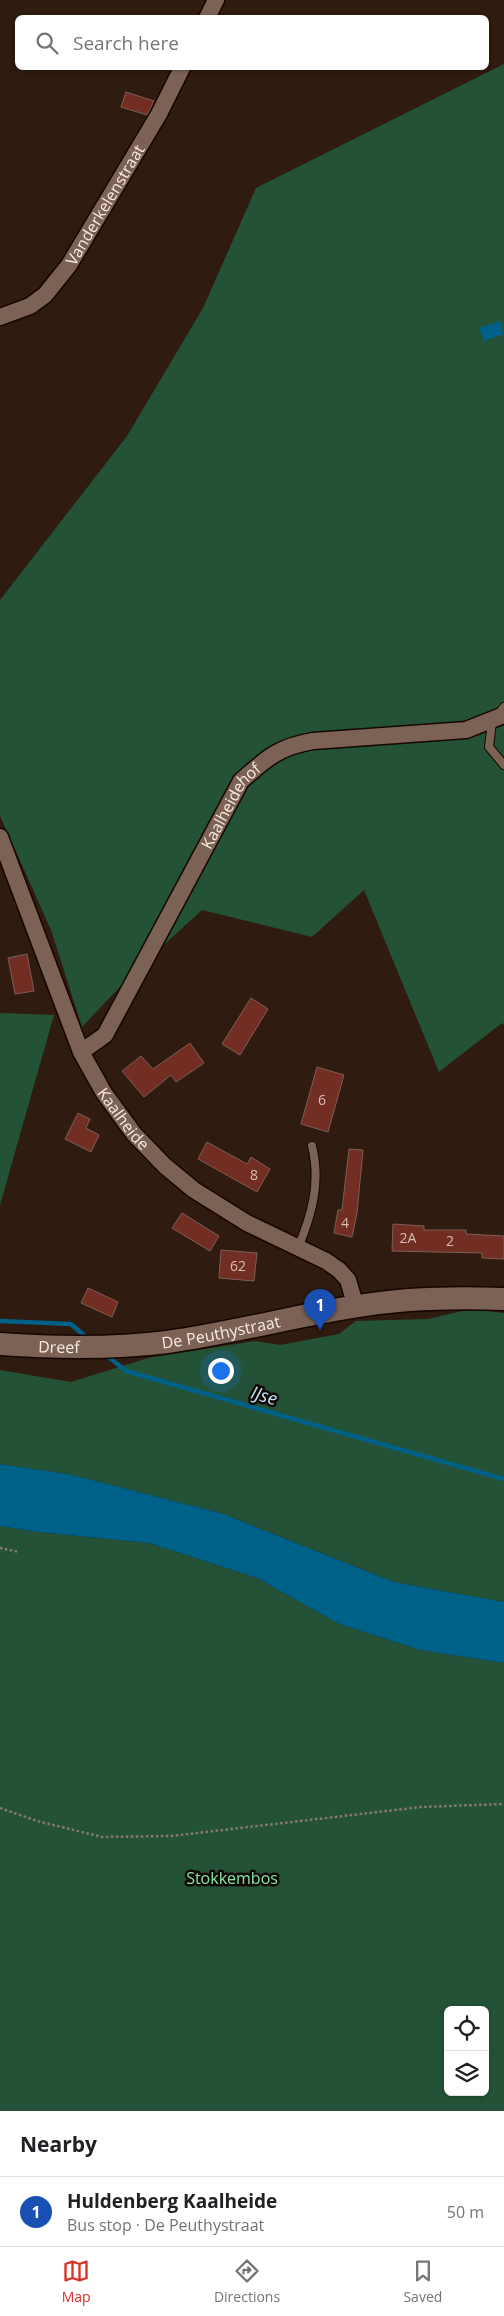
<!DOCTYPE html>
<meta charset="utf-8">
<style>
body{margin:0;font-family:"Open Sans",sans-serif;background:#f6f6f6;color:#202124}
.controls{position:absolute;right:15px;bottom:15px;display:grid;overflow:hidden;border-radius:8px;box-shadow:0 1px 4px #0004}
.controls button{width:45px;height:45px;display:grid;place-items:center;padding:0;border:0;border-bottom:1px solid #e0e0e0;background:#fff;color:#202124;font:25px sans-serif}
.you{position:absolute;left:220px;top:1370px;width:18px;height:18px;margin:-12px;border:4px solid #fff;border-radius:50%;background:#1a73e8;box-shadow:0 0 0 8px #1a73e833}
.badge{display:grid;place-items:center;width:32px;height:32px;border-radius:50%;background:#d93025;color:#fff;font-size:16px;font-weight:700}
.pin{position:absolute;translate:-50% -41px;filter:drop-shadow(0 1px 2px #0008)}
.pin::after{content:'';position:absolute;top:26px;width:18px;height:15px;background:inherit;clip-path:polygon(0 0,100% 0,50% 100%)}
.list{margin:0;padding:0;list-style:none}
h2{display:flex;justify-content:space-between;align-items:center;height:65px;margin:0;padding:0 20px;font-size:21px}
h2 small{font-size:16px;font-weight:400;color:#757577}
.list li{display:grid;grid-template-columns:32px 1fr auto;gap:15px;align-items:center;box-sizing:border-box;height:70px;padding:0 20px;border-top:1px solid #e0e0e0}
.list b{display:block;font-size:19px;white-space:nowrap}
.list p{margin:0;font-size:16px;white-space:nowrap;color:#757577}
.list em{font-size:16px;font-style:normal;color:#757577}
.icon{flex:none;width:28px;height:28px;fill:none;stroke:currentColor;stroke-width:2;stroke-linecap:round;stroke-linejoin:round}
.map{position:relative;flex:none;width:504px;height:2111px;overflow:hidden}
.search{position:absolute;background:#fff;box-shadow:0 1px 4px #0004;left:15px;right:15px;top:15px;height:55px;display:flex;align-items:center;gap:12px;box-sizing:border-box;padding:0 18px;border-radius:8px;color:#757577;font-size:19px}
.sheet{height:135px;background:#fff}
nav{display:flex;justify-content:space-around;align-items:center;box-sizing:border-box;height:70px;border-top:1px solid #e0e0e0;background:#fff;font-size:14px;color:#757577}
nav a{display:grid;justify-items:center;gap:2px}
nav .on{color:#d93025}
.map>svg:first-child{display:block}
.green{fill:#235236;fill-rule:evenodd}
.water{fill:#006188}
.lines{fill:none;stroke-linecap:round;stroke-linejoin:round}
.stream{stroke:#006188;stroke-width:4.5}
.building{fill:#722e23;stroke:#7b5f59}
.lane-casing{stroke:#160500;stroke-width:10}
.street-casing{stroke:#160500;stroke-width:19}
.secondary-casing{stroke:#160500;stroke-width:25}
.path{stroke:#89786e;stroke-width:2.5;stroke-dasharray:2.5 2.5;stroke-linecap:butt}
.lane{stroke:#7b6255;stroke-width:8}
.street{stroke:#7b6255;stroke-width:16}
.secondary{stroke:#7b6255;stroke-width:22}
.labels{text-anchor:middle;stroke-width:5;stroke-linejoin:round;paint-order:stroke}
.number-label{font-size:14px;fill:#d7bcb3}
.street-label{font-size:16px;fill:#f9ebe3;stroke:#110804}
.park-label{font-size:16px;fill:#82e5a6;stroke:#110804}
.water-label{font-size:18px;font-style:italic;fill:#c0e7fe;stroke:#110804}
</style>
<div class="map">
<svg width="504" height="2111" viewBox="0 0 504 2111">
<rect width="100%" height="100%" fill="#2f1b0f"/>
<path class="green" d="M 504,64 L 504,1025 L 502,1023 L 439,1072 L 364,890 L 312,937 L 202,910 L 133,973 L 82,1027 L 51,930 L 0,816 L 0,600 L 127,436 L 203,308 L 256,188 Z
M 0,1013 L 54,1015 L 0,1205 Z
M 471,1309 L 504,1313 L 504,1602 L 394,1582 L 221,1513 L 68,1474 L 0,1464 L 0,1370 L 71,1382 L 148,1358 L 255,1341 L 280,1345 L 339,1334 L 356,1321 L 428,1319 Z
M 0,1526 L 37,1532 L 149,1543 L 257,1578 L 339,1624 L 420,1650 L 504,1663 L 504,2111 L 0,2111 ZM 448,2010 L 485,2010 L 485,2092 L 448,2092 Z"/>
<path class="water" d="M 500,321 L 504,334 L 484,341 L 479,328 Z
M 0,1464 L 68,1474 L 221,1513 L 394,1582 L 504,1602 L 504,1663 L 420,1650 L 339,1624 L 257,1578 L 149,1543 L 37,1532 L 0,1526 Z"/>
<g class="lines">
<path class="stream" d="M 0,1321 L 71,1324 L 88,1339
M 105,1354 L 126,1371 L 504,1479"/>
</g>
<path class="building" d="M 126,92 L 154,101 L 147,115 L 121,107 Z
M 27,954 L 34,991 L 15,994 L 8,958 Z
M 251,998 L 268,1009 L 240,1055 L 222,1044 Z
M 190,1043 L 204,1063 L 176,1082 L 171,1075 L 144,1097 L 122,1071 L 141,1056 L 153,1069 Z
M 317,1067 L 344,1075 L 328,1132 L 301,1124 Z
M 78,1113 L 90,1119 L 86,1128 L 99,1135 L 91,1152 L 65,1139 Z
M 207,1142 L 247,1164 L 251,1157 L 270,1169 L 257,1192 L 198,1159 Z
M 349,1149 L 363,1150 L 357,1213 L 352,1237 L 334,1233 L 338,1210 L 342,1210 Z
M 182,1213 L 219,1236 L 210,1251 L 172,1228 Z
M 393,1224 L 424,1226 L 424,1230 L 466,1230 L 466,1234 L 504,1236 L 504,1259 L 482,1258 L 482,1253 L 392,1251 Z
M 221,1250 L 257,1253 L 254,1281 L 219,1278 Z
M 88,1288 L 118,1302 L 112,1317 L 81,1303 Z"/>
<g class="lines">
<defs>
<path id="lane" d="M 504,707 L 492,722 L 489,747 L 504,765
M 298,1248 C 312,1214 321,1182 312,1146"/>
<g id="street">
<path d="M 207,18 L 216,0"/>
<path id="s1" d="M 0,317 L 30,306 L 45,295 L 69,265 L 159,114 L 182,68"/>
<path id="s2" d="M 0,837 L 81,1052 L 104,1093 L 134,1134 L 165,1166 L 194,1190 L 247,1223 L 326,1261 L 339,1270 L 348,1280 L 356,1307"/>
<path id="s3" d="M 81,1052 L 105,1035 L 241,781 C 267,758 278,747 313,741 L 466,730 L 504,715"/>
</g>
<g id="secondary">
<path id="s4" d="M 0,1344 C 55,1348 112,1349 167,1342 C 248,1331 328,1306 409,1300 C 441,1298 472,1298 504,1299"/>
</g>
</defs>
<use href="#lane" class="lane-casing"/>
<use href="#street" class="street-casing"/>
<use href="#secondary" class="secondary-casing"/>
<path class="path" d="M 0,1548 L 19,1552
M 0,1808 L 37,1821 L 102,1837 L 171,1836 L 421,1807 L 504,1804"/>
<use href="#lane" class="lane"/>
<use href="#street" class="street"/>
<use href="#secondary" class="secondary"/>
</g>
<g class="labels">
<g class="number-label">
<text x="322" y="1105">6</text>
<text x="254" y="1180">8</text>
<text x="345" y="1228">4</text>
<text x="408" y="1243">2A</text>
<text x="450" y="1246">2</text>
<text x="238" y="1271">62</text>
</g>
<g class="street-label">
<text dy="6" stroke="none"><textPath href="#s1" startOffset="159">Vanderkelenstraat</textPath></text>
<text dy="6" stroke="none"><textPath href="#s3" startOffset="291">Kaalheidehof</textPath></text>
<text dy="6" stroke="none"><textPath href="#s2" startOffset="309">Kaalheide</textPath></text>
<text dy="6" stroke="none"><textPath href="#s4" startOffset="222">De Peuthystraat</textPath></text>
<text dy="6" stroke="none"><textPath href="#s4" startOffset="59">Dreef</textPath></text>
</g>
<g class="park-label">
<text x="232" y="1884">Stokkembos</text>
</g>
<g class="water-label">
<text transform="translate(264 1396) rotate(16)" y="6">IJse</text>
</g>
</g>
</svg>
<div class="controls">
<button><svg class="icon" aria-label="locate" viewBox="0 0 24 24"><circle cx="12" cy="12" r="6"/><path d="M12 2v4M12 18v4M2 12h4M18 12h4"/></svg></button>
<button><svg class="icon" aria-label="layers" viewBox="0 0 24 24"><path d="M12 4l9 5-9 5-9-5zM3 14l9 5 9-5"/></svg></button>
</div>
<div class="you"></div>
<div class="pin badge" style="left:320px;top:1330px;background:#1a4fb4">1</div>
<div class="search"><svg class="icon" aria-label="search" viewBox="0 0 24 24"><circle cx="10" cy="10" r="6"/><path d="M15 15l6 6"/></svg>Search here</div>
</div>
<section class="sheet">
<h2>Nearby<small></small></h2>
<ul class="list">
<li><span class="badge" style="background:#1a4fb4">1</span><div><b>Huldenberg Kaalheide</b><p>Bus stop · De Peuthystraat</p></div><em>50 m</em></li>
</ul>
</section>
<nav>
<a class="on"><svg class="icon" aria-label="map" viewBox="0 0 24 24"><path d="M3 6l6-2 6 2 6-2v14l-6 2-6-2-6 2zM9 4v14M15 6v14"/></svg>Map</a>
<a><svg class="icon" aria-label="directions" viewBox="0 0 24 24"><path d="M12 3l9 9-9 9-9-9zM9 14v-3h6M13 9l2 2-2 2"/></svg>Directions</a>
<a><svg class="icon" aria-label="saved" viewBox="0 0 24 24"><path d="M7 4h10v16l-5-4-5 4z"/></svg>Saved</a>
</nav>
